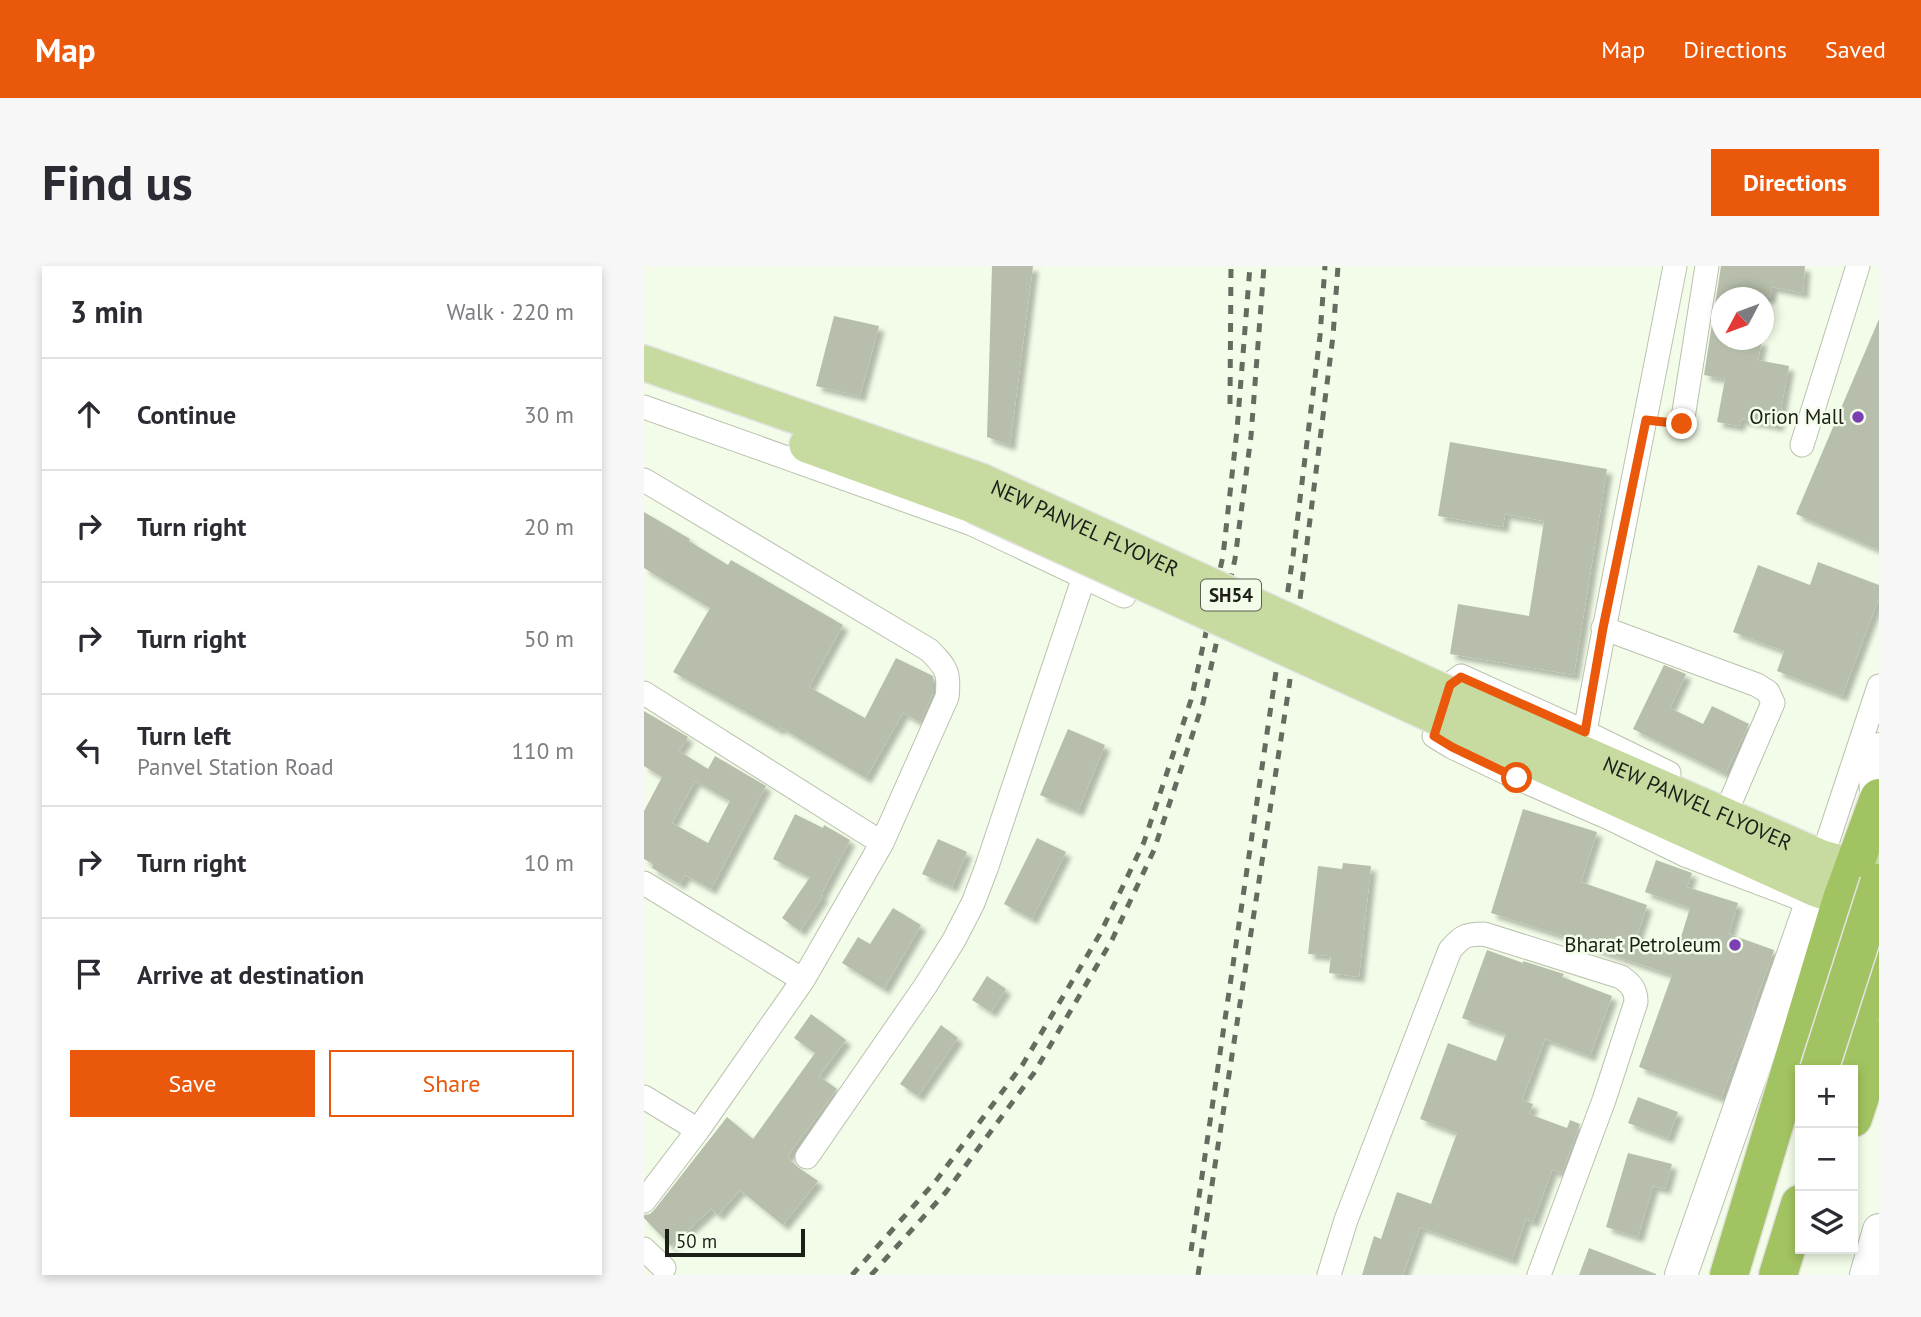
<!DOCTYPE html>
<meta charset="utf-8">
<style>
body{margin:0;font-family:"PT Sans",sans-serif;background:#f7f7f7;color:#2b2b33}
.controls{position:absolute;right:21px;bottom:21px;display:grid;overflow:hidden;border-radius:0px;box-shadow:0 4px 10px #0003}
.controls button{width:63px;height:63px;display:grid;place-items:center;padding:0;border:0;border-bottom:2px solid #e1e1e2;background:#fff;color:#2b2b33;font:35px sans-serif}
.compass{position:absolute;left:1067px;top:21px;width:63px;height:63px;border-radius:50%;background:#fff;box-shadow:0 4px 10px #0003;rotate:229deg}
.scale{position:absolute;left:21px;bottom:18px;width:140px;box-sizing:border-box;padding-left:7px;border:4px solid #1c1f18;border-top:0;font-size:19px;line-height:24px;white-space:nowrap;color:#1c1f18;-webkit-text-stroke:5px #f3fce8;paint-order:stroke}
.stop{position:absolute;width:21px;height:21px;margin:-16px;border:5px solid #ea580c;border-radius:50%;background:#fff}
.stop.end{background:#ea580c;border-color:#fff;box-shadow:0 2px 7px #0008}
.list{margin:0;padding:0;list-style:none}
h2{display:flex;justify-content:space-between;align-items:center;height:91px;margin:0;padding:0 28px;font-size:30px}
h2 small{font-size:23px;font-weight:400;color:#7c7c81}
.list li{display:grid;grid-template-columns:46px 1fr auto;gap:21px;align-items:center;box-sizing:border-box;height:112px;padding:0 28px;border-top:2px solid #e1e1e2}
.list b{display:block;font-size:26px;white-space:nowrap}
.list p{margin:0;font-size:23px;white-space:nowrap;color:#7c7c81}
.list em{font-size:23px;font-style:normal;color:#7c7c81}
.actions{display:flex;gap:14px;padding:21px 28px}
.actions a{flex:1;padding:16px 0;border:2px solid #ea580c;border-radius:0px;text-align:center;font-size:24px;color:#ea580c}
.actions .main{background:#ea580c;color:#fff}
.icon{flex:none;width:38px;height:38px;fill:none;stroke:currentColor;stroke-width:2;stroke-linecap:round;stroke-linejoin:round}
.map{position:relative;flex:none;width:1235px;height:1009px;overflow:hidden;border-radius:0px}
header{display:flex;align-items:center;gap:42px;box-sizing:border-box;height:98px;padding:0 35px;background:#ea580c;color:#fff}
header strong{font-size:33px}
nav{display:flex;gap:38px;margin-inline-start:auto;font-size:24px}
.intro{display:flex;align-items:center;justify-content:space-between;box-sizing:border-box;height:168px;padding:0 42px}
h1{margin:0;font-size:49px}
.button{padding:18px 32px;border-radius:0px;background:#ea580c;color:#fff;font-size:24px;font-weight:700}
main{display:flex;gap:42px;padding:0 42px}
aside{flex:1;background:#fff;border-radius:0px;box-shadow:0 4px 10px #0003}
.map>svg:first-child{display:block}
.building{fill:#b7bfac;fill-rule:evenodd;filter:url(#shadow)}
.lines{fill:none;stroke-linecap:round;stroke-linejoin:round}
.street-casing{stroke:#bac1ae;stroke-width:25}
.secondary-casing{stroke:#bac1ae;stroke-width:34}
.primary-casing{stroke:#e4e4e3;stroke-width:38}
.highway-casing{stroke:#e4e4e3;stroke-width:41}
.street{stroke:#fff;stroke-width:23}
.secondary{stroke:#fff;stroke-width:32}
.primary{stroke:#c7dba0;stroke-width:35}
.highway{stroke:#a2c361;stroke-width:38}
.rail{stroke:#666b60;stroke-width:5;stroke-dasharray:9 9;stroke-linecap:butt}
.primary-bridge-casing{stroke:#e4e4e3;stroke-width:38;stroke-linecap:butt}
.highway-bridge-casing{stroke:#e4e4e3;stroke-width:41;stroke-linecap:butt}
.primary-bridge{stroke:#c7dba0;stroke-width:35}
.highway-bridge{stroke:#a2c361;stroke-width:38}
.route{stroke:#ea580c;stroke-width:9}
.poi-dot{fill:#7c3eb3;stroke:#f3fce8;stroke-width:2.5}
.labels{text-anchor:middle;stroke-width:5;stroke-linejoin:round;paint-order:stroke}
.shield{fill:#f3fce8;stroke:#5c6156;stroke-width:2}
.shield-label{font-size:19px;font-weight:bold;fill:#1c1f18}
.poi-label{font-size:21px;fill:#1c1f18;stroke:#f3fce8;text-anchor:end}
.street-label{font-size:21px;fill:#1c1f18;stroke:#f3fce8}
</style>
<header>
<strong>Map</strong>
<nav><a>Map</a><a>Directions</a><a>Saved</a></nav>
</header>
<div class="intro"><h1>Find us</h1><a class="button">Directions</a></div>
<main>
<aside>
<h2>3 min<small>Walk · 220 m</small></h2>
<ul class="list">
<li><svg class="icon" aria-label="ahead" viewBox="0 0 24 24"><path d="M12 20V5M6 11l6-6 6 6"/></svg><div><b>Continue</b></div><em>30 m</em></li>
<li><svg class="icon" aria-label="right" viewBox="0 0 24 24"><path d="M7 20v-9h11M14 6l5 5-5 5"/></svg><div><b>Turn right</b></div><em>20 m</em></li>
<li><svg class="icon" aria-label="right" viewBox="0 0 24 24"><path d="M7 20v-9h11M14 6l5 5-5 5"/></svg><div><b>Turn right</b></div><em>50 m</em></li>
<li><svg class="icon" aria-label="left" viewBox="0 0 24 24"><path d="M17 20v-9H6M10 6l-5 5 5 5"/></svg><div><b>Turn left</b><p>Panvel Station Road</p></div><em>110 m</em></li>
<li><svg class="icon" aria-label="right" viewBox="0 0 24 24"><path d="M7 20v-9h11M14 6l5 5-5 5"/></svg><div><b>Turn right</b></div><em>10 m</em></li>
<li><svg class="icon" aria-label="arrive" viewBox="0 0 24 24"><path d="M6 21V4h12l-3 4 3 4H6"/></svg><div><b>Arrive at destination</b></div></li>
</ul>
<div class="actions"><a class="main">Save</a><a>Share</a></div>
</aside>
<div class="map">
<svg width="1235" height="1009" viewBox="0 0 1235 1009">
<defs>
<filter id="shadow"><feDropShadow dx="5.5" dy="5.5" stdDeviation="2" flood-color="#0004"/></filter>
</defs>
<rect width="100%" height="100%" fill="#f3fce8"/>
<path class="building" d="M 348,0 L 389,0 L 366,179 L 343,171 Z
M 1077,0 L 1161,0 L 1159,27 L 1128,21 L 1126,32 L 1077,32 L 1077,74 L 1118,74 L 1114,94 L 1145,100 L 1134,160 L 1097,153 L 1095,160 L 1073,156 L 1081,113 L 1060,109 Z
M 190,50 L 235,60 L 216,130 L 172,120 Z
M 1235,53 L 1235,284 L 1152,248 Z
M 806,176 L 963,203 L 930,409 L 806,388 L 814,338 L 885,350 L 900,255 L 861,248 L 859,261 L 794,250 Z
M 0,246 L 46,273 L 45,275 L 84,299 L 87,294 L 199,359 L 165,421 L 221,452 L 252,392 L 289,410 L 289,427 L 276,456 L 259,447 L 222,512 L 136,461 L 135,464 L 29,406 L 66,342 L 0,302 Z
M 1174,296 L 1235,319 L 1235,332 L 1198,430 L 1133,405 L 1140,385 L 1089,366 L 1114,299 L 1166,319 Z
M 1020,399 L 1042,408 L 1026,442 L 1059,458 L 1068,440 L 1105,458 L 1081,508 L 989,463 Z
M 0,445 L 44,471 L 35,485 L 64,503 L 71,490 L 122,520 L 67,623 L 41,609 L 36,618 L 8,602 L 9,598 L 0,593 L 0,545 L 18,511 L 0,500 ZM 51,515 L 86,535 L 64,577 L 28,557 Z
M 424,463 L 461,479 L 434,545 L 396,529 Z
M 879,543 L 953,566 L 937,616 L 1003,639 L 993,670 L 1033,684 L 1046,642 L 1001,626 L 1012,594 L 1048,607 L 1043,621 L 1094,637 L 1085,668 L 1130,684 L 1108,745 L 1110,745 L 1097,781 L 1096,780 L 1077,832 L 995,801 L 1028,709 L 937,678 L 938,676 L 847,647 Z
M 151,548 L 179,562 L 180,559 L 206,574 L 177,629 L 179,630 L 156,665 L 138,652 L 166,611 L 129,593 Z
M 393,572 L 422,586 L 388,653 L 360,638 Z
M 294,573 L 323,586 L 308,621 L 278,608 Z
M 699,597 L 727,600 L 715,711 L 685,707 L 687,690 L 664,688 L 674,600 L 698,603 Z
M 249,642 L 277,659 L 240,723 L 198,697 L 214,671 L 226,678 Z
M 843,684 L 879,697 L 879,695 L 920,708 L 918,711 L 968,730 L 946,790 L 901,773 L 878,834 L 889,838 L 885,848 L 923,862 L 926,854 L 936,858 L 918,907 L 908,904 L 889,956 L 882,953 L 868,994 L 776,961 L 759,1009 L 718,1009 L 730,970 L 737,973 L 753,926 L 787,938 L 813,867 L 776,853 L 804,777 L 852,795 L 862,768 L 818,752 Z
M 343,710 L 362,723 L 347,746 L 328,734 Z
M 167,748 L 202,774 L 175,810 L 193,823 L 143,891 L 155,902 L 174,915 L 139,959 L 96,924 L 74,949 L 67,943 L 27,980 L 0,952 L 0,949 L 6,948 L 11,943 L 83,851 L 109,873 L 171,787 L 150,772 Z
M 297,759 L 314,772 L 274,830 L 256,818 Z
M 994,831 L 1034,846 L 1024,872 L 984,857 Z
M 984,887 L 1028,898 L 1021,923 L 1009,920 L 994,971 L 962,961 Z
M 945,982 L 1012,1008 L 1012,1009 L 935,1009 Z"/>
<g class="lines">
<defs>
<path id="street" d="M 0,141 L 328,258 L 480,330
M 1038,158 L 1063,0
M 1158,179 L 1214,0
M 0,214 L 285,384 C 302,401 306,406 303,431 L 238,577 L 159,714 L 54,864 L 0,935
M 959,362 L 1113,419 L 1124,426 L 1129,437 L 1086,537
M 0,427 L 238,577
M 941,466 C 969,311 1001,156 1031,0
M 1025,507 L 941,466 L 817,410 L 805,419 L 790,470 L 808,481 L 873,512 L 965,552 L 1041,589 L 1152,631
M 1178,592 L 1235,420
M 0,617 L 159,714
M 0,831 L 54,864
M 163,891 L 282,719 L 310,674 L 329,637 L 342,603 L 440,311
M 0,983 L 20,1002
M 685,1009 L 702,954 L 806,684 C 818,670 822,668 840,668 L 977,711 C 987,718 992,723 992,736 L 960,834 L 895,1009"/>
<path id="secondary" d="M 1233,538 L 1230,498 L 1235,483
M 1037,1009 L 1172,623
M 1222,1009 L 1235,964"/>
<g id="primary">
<path d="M 0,97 L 337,215"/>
<path d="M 163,179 L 331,240"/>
<path id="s1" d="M 837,443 L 1178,592 L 1235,607"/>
<path d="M 826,466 L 1172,623 L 1226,642"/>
</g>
<path id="highway" d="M 1199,804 L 1235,690
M 1209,852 L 1235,774
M 1085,1009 L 1198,633 L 1235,532
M 1134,1009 L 1156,938"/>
</defs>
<use href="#street" class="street-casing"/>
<use href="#secondary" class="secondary-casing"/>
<use href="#primary" class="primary-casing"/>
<use href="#highway" class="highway-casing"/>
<use href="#street" class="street"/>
<use href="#secondary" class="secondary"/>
<use href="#primary" class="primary"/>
<use href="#highway" class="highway"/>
<path class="rail" d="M 586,138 L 587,0
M 547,985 L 649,290 L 676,70 L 681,0
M 208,1009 L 291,916 L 379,798 L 456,668 L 500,576 L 547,434 L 579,290 L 593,164 L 606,0
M 227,1009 L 302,926 L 390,807 L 468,674 L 510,584 L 559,437 L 591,293 L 607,170 L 620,0
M 554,1009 L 645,421 L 689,70 L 694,0"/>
<defs>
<g id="primary-bridge">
<path id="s2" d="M 337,215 L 837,443"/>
<path d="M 331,240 L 826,466"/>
</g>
<path id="highway-bridge" d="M 1175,804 L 1235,617"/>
</defs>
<use href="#primary-bridge" class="primary-bridge-casing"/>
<use href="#highway-bridge" class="highway-bridge-casing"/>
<use href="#primary-bridge" class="primary-bridge"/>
<use href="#highway-bridge" class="highway-bridge"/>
</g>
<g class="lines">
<path class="route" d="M 873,512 L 808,481 L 790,470 L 806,419 L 817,411 L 941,466 L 959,362 L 1002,154 L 1038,158"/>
</g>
<g class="poi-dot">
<circle cx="1214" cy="151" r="7"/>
<circle cx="1091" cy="679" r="7"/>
</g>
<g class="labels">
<rect class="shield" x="557" y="313.5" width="60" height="31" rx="5"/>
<g class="shield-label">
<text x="587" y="336">SH54</text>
</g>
<g class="poi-label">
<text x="1200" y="158">Orion Mall</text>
<text x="1077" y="686">Bharat Petroleum</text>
</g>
<g class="street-label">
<text dy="7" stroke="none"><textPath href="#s2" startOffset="114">NEW PANVEL FLYOVER</textPath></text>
<text dy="7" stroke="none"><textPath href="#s1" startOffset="236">NEW PANVEL FLYOVER</textPath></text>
</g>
</g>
</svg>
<div class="controls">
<button>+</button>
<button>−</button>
<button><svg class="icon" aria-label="layers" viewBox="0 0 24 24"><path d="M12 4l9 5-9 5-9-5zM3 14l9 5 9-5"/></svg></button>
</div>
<svg class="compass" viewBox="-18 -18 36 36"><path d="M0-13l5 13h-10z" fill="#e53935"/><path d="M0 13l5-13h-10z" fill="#7c7c81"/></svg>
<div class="scale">50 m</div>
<div class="stop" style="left:873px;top:512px"></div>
<div class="stop end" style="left:1038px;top:158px"></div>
</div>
</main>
